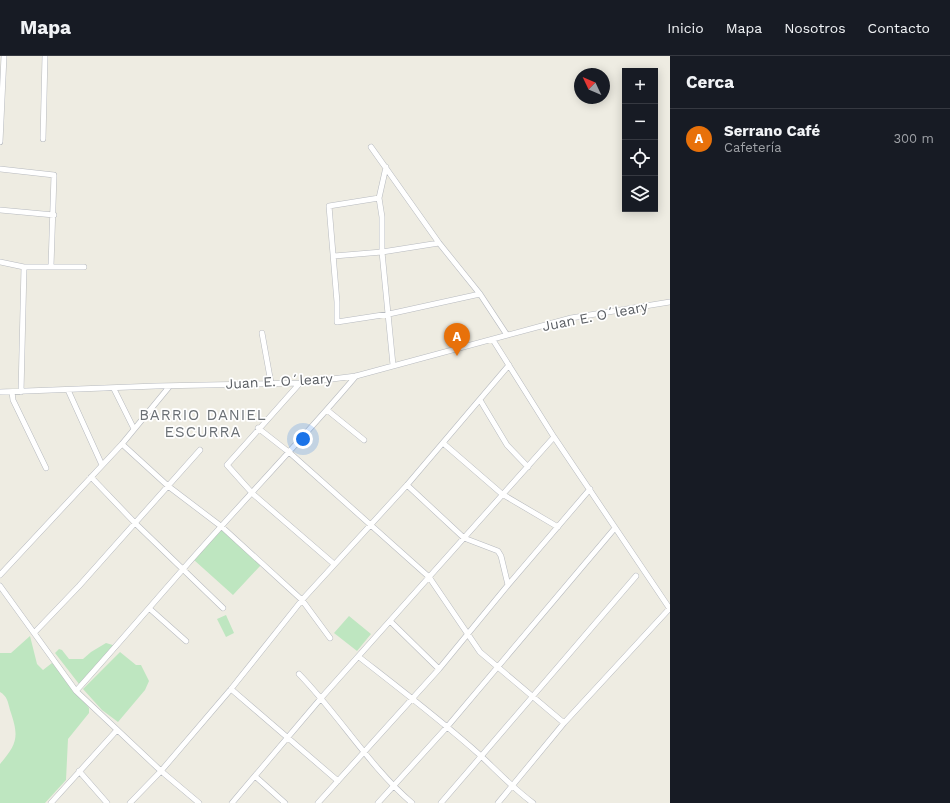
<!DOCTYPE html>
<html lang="es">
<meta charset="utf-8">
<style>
body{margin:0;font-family:"Work Sans",sans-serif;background:#242831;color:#f1f3f6}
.controls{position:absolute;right:12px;top:12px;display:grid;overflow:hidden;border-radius:0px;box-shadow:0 2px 10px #0003}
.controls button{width:36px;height:36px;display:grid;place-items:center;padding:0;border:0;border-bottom:1px solid #363941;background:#171b24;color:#f1f3f6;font:20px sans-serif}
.compass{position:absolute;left:574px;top:12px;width:36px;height:36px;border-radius:50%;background:#171b24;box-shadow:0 2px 10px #0003;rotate:314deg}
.you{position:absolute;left:303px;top:383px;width:14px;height:14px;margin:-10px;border:3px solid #fff;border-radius:50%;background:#1a73e8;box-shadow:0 0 0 6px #1a73e833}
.badge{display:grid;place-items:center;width:26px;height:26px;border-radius:50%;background:#8c9099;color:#fff;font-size:13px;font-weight:700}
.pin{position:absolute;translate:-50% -33px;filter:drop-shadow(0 1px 2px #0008)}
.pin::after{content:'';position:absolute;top:21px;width:14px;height:12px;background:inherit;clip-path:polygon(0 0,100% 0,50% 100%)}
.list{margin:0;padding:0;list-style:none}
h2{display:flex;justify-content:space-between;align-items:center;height:52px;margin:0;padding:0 16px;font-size:17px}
h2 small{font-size:13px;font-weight:400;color:#9ea1a6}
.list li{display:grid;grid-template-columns:26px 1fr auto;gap:12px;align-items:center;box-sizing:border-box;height:60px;padding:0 16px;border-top:1px solid #363941}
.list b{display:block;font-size:15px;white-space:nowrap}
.list p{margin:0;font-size:13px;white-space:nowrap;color:#9ea1a6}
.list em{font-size:13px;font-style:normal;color:#9ea1a6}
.icon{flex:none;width:22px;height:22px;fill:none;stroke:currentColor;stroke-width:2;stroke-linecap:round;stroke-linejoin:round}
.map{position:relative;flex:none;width:670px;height:747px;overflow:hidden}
header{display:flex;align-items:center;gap:24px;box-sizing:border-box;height:56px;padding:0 20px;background:#171b24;border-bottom:1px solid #363941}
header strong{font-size:19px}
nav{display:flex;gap:22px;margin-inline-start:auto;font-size:14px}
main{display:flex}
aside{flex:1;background:#171b24}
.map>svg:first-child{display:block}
.green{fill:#bee6c0}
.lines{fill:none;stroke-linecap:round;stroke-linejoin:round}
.minor-casing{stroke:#b7babf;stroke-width:6}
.minor{stroke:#fff;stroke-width:5}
.labels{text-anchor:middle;stroke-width:3.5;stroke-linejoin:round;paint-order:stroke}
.street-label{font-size:14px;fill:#5a5e63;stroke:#fff}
.neighbourhood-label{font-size:15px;letter-spacing:1px;fill:#6b7075;stroke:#fff}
</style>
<header>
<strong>Mapa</strong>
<nav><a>Inicio</a><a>Mapa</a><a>Nosotros</a><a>Contacto</a></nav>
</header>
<main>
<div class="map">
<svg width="670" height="747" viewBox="0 0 670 747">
<rect width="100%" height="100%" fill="#eeece2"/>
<path class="green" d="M 222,473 L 261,509 L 233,539 L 194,504 Z
M 226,559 L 234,577 L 226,581 L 217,563 Z
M 349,560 L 371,578 L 357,595 L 334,577 Z
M 30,580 L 37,608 L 43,614 L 52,607 L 89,652 L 89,657 L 68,683 L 66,724 L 45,747 L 0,747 L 0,708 C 18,687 19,680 10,654 C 8,646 7,640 0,636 L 0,597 L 11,597 Z
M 106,587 L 116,590 L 79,628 L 55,597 L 59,593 L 62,594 L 69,603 L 83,603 L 91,596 Z
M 120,596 L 136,609 L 141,609 L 149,625 L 145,634 L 118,666 L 102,654 L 83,633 Z"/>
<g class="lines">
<defs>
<path id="minor" d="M 43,83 L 45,0
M 0,86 L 4,0
M 371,91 L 439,187 L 480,238 L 507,279
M 386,111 L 379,142 L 382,161 L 382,196 L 393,309
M 0,113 L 54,119 L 51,210
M 379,142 L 329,150 L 337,246 L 337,266 L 389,258 L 480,238
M 0,154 L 54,159
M 334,200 L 382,196 L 439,187
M 0,206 L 24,211 L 84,211
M 262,277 L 271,327
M 493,284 L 554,381 L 670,553
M 300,327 L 227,409 L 253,438 L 334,508
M 114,333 L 134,373
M 68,334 L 102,409
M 0,336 L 156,330 L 300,327 L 356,320 L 571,262 L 670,246
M 12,336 L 13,344 L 46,412
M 21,336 L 24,211
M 480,344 L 507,389 L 528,411
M 327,354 L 364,384
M 258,372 L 290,397 L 429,521 L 480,596 L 564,667
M 443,387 L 502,438 L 558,471
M 122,388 L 168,430 L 222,471 L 302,544 L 330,582
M 91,421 L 135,467 L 223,552
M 0,519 L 122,388 L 169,331
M 508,529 L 590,433
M 0,530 L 76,635 L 161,715 L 199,747
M 150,553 L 186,585
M 390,565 L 439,613
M 35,576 L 79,530 L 200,394
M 359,601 C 400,633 442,665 481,700 C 498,716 514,733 533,747
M 299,618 C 339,659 369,710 412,747
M 231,633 L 338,725
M 76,635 C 113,594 148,553 184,512 C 241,447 300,386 356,320
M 79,715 L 107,747
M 256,721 L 285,747
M 51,747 L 117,674
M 130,747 L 161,715 L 231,633 L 302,544 L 407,429 L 509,309
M 232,747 L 322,641 L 554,381
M 318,747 L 439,613 L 508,529 L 501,500 L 498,495 L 464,482 L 407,429
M 378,747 L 447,671 L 615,472
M 441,747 L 636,520
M 498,747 L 564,667 L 670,552"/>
</defs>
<use href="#minor" class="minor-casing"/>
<use href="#minor" class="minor"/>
</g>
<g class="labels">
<g class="street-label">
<text transform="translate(595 260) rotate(-11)" y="5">Juan E. O´leary</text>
<text transform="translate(279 325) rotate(-3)" y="5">Juan E. O´leary</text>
</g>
<g class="neighbourhood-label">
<text x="203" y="364">BARRIO DANIEL<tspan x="203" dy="17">ESCURRA</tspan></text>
</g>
</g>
</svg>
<div class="controls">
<button>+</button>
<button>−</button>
<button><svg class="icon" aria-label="locate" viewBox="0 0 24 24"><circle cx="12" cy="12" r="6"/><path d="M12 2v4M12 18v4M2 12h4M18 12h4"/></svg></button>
<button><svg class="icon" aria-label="layers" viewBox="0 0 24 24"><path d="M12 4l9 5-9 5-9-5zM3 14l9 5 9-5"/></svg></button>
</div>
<svg class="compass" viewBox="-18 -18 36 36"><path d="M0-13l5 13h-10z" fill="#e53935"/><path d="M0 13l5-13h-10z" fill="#9ea1a6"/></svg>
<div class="you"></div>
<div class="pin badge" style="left:457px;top:300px;background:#e8710a">A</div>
</div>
<aside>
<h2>Cerca<small></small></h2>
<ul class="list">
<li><span class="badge" style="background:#e8710a">A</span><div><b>Serrano Café</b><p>Cafetería</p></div><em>300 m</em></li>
</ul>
</aside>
</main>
